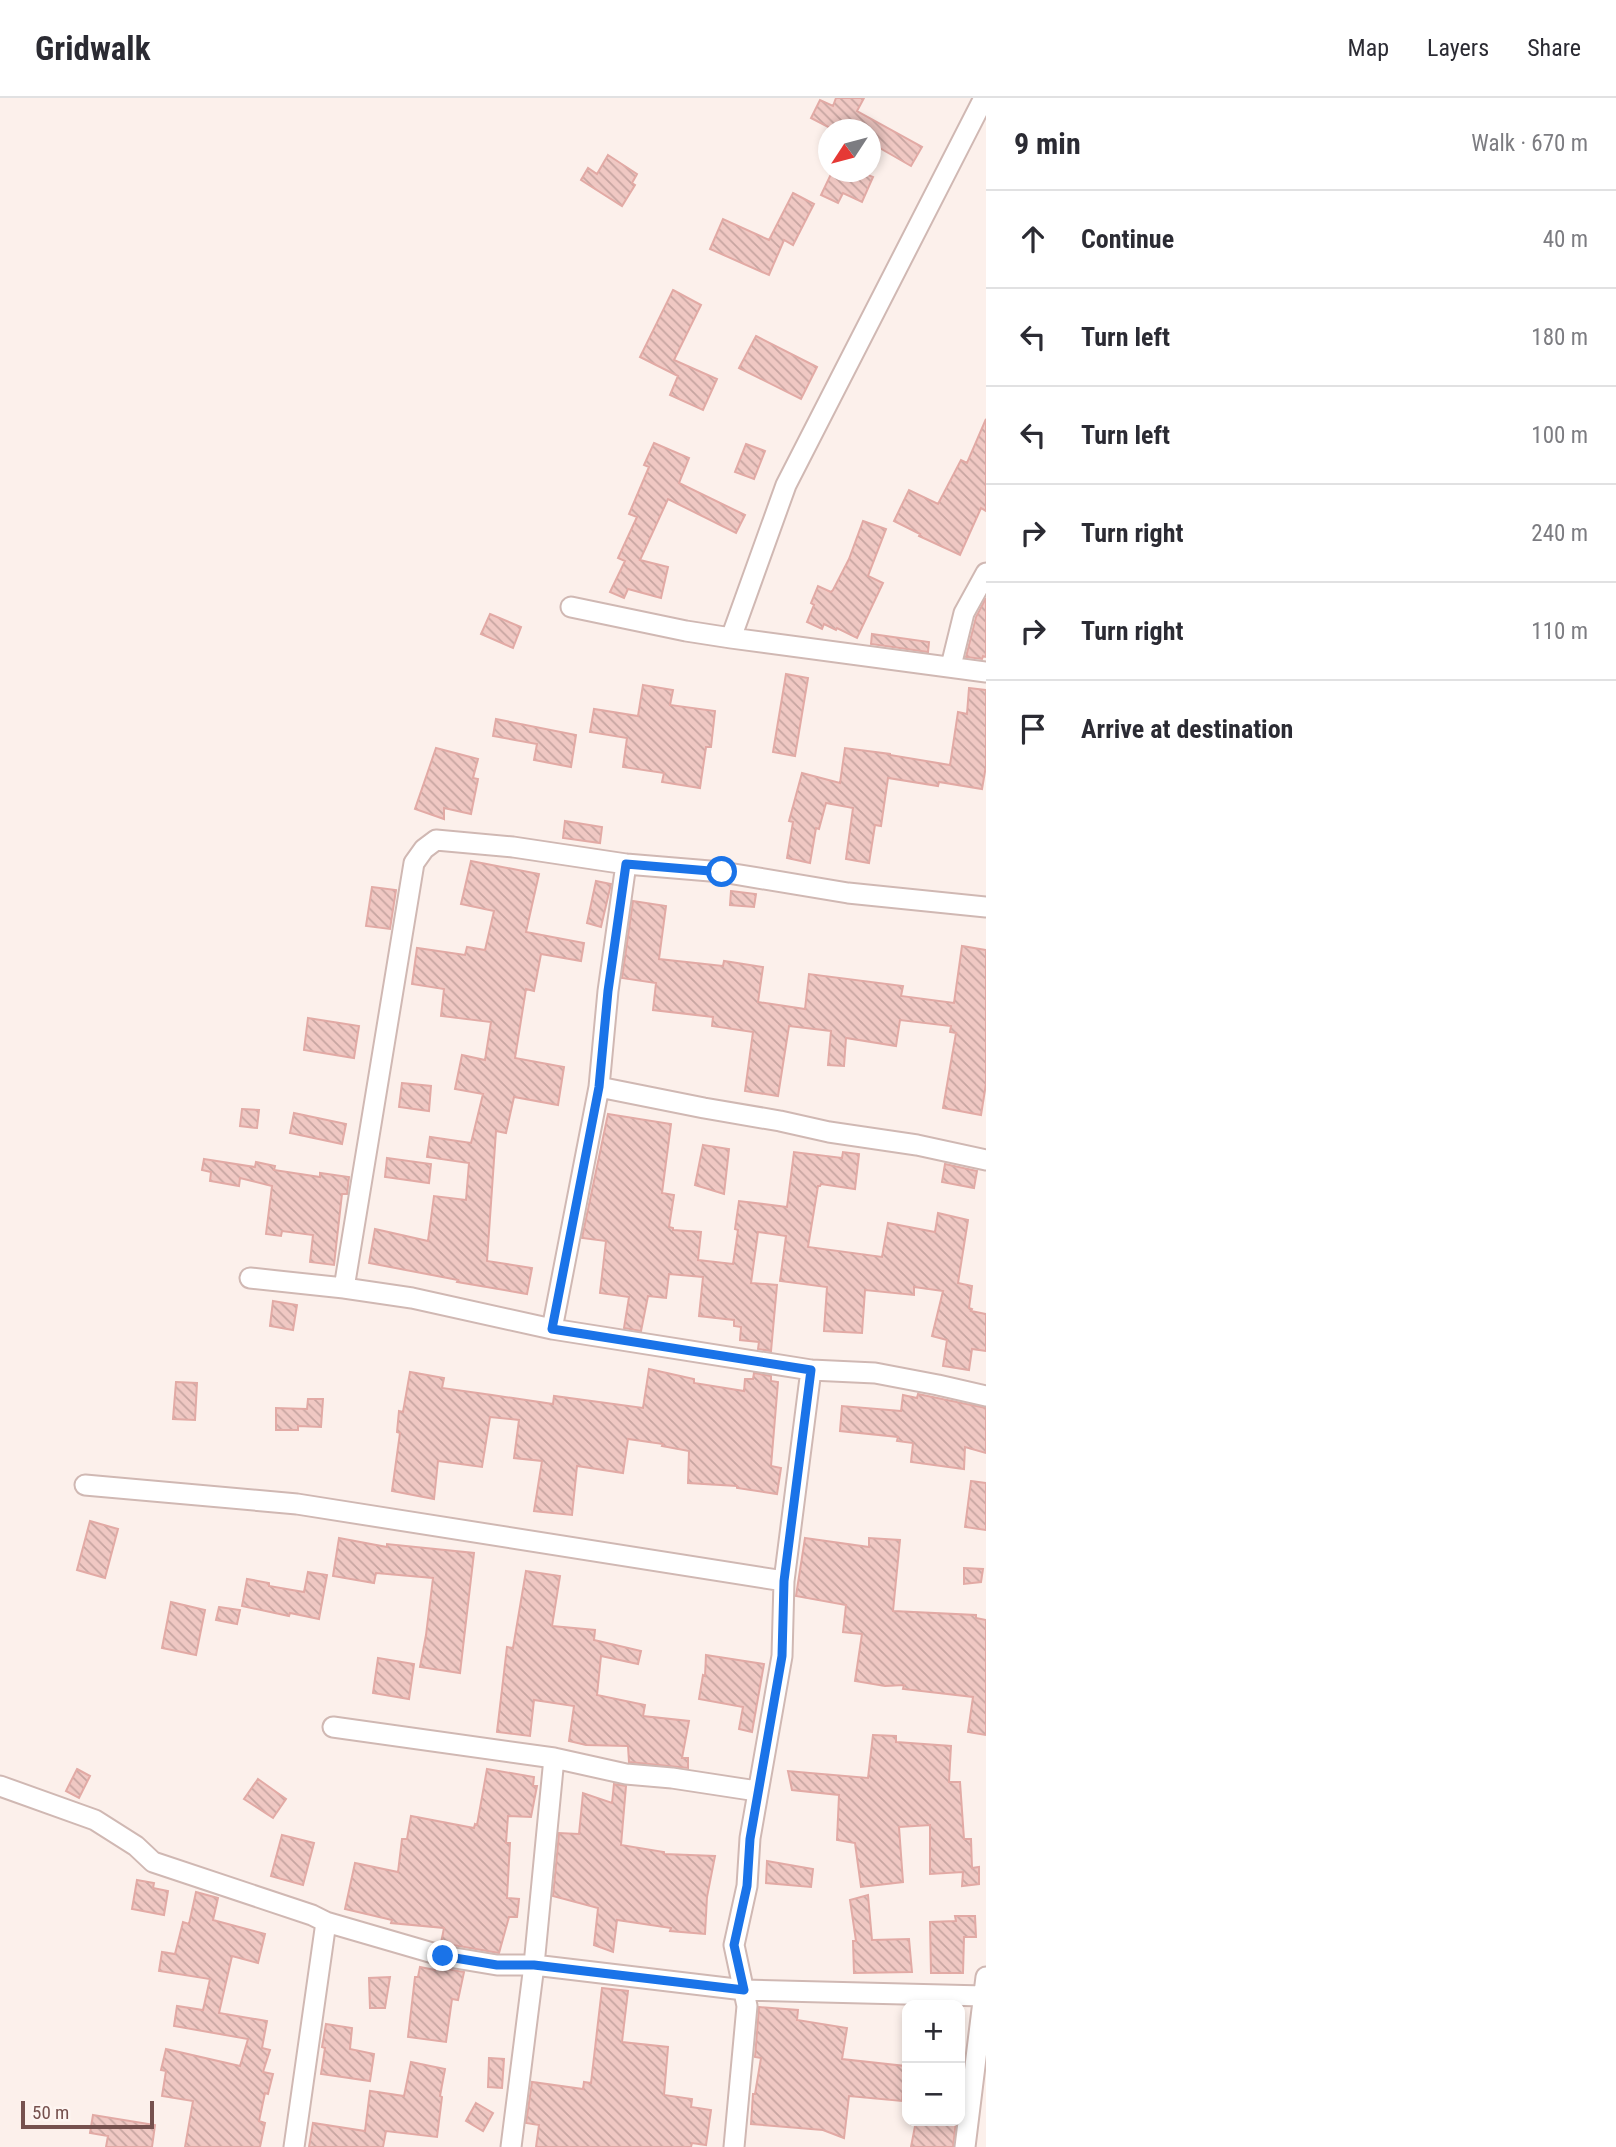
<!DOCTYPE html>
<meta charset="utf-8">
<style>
body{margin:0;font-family:"Roboto Condensed",sans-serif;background:#f7f7f7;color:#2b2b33}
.controls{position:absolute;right:21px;bottom:21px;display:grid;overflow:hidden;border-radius:14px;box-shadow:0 4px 10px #0003}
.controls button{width:63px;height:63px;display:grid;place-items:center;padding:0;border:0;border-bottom:2px solid #e1e1e2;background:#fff;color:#2b2b33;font:35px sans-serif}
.compass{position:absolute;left:818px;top:21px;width:63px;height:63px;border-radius:50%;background:#fff;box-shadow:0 4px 10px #0003;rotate:234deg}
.scale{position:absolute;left:21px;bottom:18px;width:133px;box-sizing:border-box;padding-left:7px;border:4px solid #76514e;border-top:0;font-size:19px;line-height:24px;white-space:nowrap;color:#76514e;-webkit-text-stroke:5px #fef5f1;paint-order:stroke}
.stop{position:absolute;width:21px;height:21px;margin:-16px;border:5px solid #1a73e8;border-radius:50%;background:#fff}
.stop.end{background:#1a73e8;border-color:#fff;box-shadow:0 2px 7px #0008}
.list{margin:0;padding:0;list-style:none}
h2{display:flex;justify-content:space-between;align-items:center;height:91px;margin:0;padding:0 28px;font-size:30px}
h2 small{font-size:23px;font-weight:400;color:#7c7c81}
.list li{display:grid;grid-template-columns:46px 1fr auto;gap:21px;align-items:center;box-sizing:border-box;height:98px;padding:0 28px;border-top:2px solid #e1e1e2}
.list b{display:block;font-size:26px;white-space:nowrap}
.list em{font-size:23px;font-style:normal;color:#7c7c81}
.icon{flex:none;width:38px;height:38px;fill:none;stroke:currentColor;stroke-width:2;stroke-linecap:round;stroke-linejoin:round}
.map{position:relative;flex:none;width:986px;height:2049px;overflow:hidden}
header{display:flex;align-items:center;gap:42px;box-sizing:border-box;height:98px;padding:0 35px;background:#fff;border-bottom:2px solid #e1e1e2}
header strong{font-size:33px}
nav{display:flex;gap:38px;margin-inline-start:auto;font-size:24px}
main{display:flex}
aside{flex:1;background:#fff}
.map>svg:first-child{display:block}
.building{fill:url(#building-back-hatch);stroke:#e2aaa5;stroke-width:2}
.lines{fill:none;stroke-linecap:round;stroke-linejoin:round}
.minor-casing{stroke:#d0b8b3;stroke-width:23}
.minor{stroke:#fff;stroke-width:19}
.route{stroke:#1a73e8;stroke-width:9}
</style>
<header>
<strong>Gridwalk</strong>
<nav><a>Map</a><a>Layers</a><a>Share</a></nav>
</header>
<main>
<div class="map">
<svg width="986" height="2049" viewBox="0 0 986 2049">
<defs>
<pattern id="building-back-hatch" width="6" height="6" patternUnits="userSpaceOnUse" patternTransform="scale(1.75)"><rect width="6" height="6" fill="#f0c8c3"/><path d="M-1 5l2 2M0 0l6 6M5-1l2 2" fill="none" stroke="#c7a5a1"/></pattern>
</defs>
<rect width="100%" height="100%" fill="#fcf0eb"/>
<path class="building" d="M 836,0 L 864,0 L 857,13 L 922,49 L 911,68 L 871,45 L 871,32 L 834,32 L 811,20 L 820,2 L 833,8 Z
M 608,57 L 637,76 L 632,85 L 635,87 L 622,108 L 581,82 L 588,70 L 597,76 Z
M 832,74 L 861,74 L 873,79 L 862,104 L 843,95 L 838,105 L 821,97 Z
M 793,95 L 814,106 L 793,147 L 784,142 L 769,177 L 710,151 L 723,121 L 769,142 Z
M 673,192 L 701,207 L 674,262 L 717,281 L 703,312 L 670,297 L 678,278 L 640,259 Z
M 756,238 L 817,269 L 801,301 L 739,270 Z
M 986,321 L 986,413 L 981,410 L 960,457 L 919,438 L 920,436 L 894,423 L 909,392 L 938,406 L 961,362 L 967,365 Z
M 654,345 L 689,360 L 679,385 L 745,417 L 736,435 L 668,401 L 640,462 L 668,469 L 661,500 L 628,491 L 624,500 L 610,494 L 625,463 L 618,460 L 637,419 L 629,416 L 649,369 L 644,367 Z
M 746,346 L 765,353 L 754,381 L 735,374 Z
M 863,423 L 886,431 L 868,478 L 883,485 L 857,540 L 837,530 L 836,532 L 824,526 L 822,531 L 807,524 L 814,507 L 811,505 L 818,488 L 831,494 L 833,492 L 849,461 Z
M 986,500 L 986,559 L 983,558 L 982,561 L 966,559 L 976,519 Z
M 490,516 L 521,529 L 513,550 L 481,536 Z
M 872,536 L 929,544 L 928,554 L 871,546 Z
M 786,576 L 808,580 L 795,658 L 773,654 Z
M 643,587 L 673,592 L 670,607 L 715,613 L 711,649 L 706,649 L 700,690 L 662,684 L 664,675 L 623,669 L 627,640 L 590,634 L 594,611 L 638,618 Z
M 969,590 L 986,592 L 986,668 L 982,691 L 939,684 L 938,688 L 888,680 L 881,728 L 875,727 L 869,765 L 846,761 L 853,710 L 826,705 L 819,731 L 816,730 L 810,765 L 787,760 L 793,724 L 789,723 L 802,675 L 840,685 L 845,650 L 890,656 L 890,657 L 950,667 L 958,614 L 967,616 Z
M 496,621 L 576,637 L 571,669 L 534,662 L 537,646 L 493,638 Z
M 436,650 L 478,661 L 473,680 L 478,681 L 471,716 L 444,710 L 444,721 L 415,711 Z
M 565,723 L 602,729 L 600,745 L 563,740 Z
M 471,763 L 539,776 L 526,834 L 584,845 L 581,863 L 541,856 L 534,893 L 526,891 L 515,960 L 564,969 L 558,1007 L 514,999 L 506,1035 L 496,1033 L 487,1163 L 532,1170 L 527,1196 L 457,1184 L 458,1182 L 369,1165 L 375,1131 L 428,1143 L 434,1098 L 466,1102 L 469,1065 L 427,1059 L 430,1039 L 471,1045 L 483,996 L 455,991 L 462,957 L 485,962 L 491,924 L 441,918 L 444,891 L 412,886 L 417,850 L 465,857 L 467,849 L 485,852 L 494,813 L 461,806 Z
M 596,783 L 611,786 L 601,829 L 587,825 Z
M 372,789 L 396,792 L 390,831 L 366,828 Z
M 731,793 L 756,796 L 754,809 L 730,807 Z
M 633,803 L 666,808 L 659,861 L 723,868 L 724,863 L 763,869 L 758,904 L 805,911 L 809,876 L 903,888 L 901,898 L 954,905 L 962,848 L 986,852 L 986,986 L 981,1017 L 943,1010 L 956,935 L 950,934 L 951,928 L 900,922 L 896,948 L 846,940 L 844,968 L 828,967 L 831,933 L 789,928 L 778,998 L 745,993 L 753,934 L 712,928 L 713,919 L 653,912 L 656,885 L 622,880 Z
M 308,920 L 359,928 L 354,960 L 304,952 Z
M 402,985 L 431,988 L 429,1013 L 399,1009 Z
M 242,1011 L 259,1012 L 257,1030 L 240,1028 Z
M 294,1015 L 346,1026 L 342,1046 L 290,1035 Z
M 608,1016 L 671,1026 L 662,1095 L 674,1097 L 669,1129 L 673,1130 L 673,1132 L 701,1134 L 698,1162 L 733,1166 L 738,1132 L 735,1131 L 739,1103 L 787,1109 L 794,1054 L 842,1060 L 843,1054 L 859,1056 L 855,1091 L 821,1086 L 820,1088 L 818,1088 L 808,1149 L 882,1159 L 888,1125 L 935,1134 L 938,1115 L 968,1122 L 958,1185 L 972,1188 L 969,1210 L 972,1211 L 971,1213 L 986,1216 L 986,1253 L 972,1251 L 969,1272 L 943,1268 L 947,1242 L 932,1238 L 943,1193 L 914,1189 L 914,1197 L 865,1192 L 862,1235 L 824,1233 L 827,1189 L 780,1183 L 786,1138 L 758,1134 L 751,1185 L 777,1187 L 771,1253 L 758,1251 L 759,1244 L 740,1242 L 741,1229 L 734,1228 L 734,1222 L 699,1218 L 703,1179 L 669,1176 L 666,1200 L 648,1198 L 641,1233 L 624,1230 L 629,1199 L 600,1195 L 606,1143 L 582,1140 Z
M 703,1047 L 729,1051 L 724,1096 L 695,1087 Z
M 387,1060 L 431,1066 L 429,1085 L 385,1079 Z
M 204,1061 L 255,1069 L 256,1064 L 275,1068 L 274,1072 L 320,1079 L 320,1075 L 349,1079 L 347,1096 L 342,1096 L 334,1167 L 310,1164 L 313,1137 L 282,1133 L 281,1138 L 266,1136 L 272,1088 L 240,1080 L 239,1088 L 210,1083 L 211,1074 L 202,1072 Z
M 945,1066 L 977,1073 L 974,1090 L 942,1084 Z
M 273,1203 L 297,1207 L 293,1232 L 270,1228 Z
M 649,1271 L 694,1281 L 694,1285 L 744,1293 L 745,1281 L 753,1281 L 754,1275 L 771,1278 L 771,1283 L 778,1284 L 771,1368 L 781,1370 L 777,1396 L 737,1390 L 737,1388 L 688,1385 L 689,1353 L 662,1348 L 663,1346 L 628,1341 L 623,1375 L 577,1368 L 572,1417 L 534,1413 L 542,1363 L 514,1360 L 519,1322 L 490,1319 L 482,1369 L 438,1363 L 434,1401 L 392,1393 L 400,1335 L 397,1334 L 399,1313 L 403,1314 L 410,1274 L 444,1280 L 442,1290 L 492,1297 L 553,1306 L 554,1298 L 643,1310 Z
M 176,1284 L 197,1285 L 195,1322 L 173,1321 Z
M 918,1296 L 986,1310 L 986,1355 L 965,1349 L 964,1371 L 911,1364 L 913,1345 L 897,1343 L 898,1339 L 840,1333 L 842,1308 L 901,1313 L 903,1297 L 917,1300 Z
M 308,1301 L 323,1301 L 321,1329 L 298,1328 L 298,1332 L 276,1332 L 276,1310 L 307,1311 Z
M 971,1383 L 986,1385 L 986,1432 L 965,1429 Z
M 90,1423 L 118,1431 L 105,1480 L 77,1472 Z
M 339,1440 L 387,1449 L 387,1446 L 474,1455 L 460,1575 L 420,1569 L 426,1537 L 433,1480 L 376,1475 L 374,1485 L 333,1478 Z
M 805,1440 L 869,1449 L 869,1440 L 900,1442 L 893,1513 L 976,1517 L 976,1520 L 986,1522 L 986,1637 L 968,1634 L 973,1599 L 903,1591 L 904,1587 L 885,1588 L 855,1583 L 862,1536 L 843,1534 L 846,1507 L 796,1498 Z
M 964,1470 L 983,1471 L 981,1484 L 964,1486 Z
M 526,1473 L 560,1478 L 552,1528 L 595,1532 L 594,1542 L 641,1553 L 638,1566 L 601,1558 L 597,1597 L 645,1607 L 643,1618 L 689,1623 L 682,1660 L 688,1660 L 688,1670 L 629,1664 L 628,1648 L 586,1647 L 569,1643 L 574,1608 L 534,1602 L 530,1638 L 497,1634 L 507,1549 L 513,1550 Z
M 308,1474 L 327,1477 L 319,1521 L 290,1515 L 289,1518 L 242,1508 L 247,1481 L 269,1485 L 269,1488 L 304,1494 Z
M 171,1504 L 205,1512 L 196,1557 L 162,1550 Z
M 219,1509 L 240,1512 L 237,1526 L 216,1522 Z
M 706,1557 L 764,1566 L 752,1634 L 739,1631 L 743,1609 L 699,1601 L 703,1577 L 705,1578 Z
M 378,1560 L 414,1566 L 409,1601 L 373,1595 Z
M 873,1637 L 896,1638 L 896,1644 L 951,1648 L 949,1684 L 960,1684 L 964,1741 L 971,1741 L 972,1770 L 979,1769 L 979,1786 L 962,1788 L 963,1774 L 930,1776 L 930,1727 L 899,1729 L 903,1784 L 861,1789 L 855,1745 L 837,1742 L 839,1697 L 792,1692 L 788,1673 L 868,1680 Z
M 77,1671 L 90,1678 L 79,1700 L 66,1693 Z
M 487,1671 L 534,1679 L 533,1688 L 537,1688 L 531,1719 L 508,1718 L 506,1745 L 510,1745 L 507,1800 L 519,1801 L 517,1819 L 509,1819 L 499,1855 L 441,1845 L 444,1830 L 391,1825 L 392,1822 L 345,1811 L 355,1765 L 398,1774 L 402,1741 L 407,1741 L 411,1718 L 474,1730 L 475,1726 L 477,1727 Z
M 258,1681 L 286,1701 L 273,1720 L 244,1701 Z
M 614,1686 L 626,1688 L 621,1747 L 664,1754 L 664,1756 L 715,1758 L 707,1799 L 705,1836 L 670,1833 L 671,1830 L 617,1822 L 613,1854 L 594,1847 L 598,1810 L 553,1798 L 559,1735 L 579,1736 L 583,1695 L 612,1705 Z
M 282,1737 L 314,1745 L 303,1787 L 271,1778 Z
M 767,1763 L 813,1771 L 811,1789 L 766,1785 Z
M 137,1782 L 154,1785 L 153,1790 L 168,1793 L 164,1817 L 132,1811 Z
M 196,1794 L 218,1800 L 213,1822 L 265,1836 L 258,1865 L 232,1858 L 219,1915 L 267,1923 L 262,1950 L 270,1952 L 263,1974 L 273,1976 L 268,1996 L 265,1995 L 259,2023 L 265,2025 L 260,2049 L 185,2049 L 193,2003 L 162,1998 L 166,1973 L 161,1972 L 166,1951 L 240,1968 L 248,1941 L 174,1928 L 177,1908 L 203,1912 L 210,1881 L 159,1873 L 162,1854 L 175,1856 L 183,1824 L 189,1826 Z
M 868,1797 L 872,1842 L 909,1841 L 912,1874 L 854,1875 L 853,1843 L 856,1843 L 850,1802 Z
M 955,1818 L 975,1818 L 976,1839 L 964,1839 L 963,1875 L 931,1875 L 930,1824 L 956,1823 Z
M 420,1869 L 435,1872 L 435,1869 L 464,1874 L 458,1902 L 452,1901 L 446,1944 L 408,1939 L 415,1879 L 418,1879 Z
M 390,1879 L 385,1910 L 370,1910 L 369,1880 Z
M 602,1890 L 628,1893 L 622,1944 L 668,1949 L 664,1997 L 692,2001 L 691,2009 L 711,2012 L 706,2047 L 692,2045 L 691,2049 L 536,2049 L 539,2027 L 526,2025 L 532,1984 L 583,1991 L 584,1984 L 591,1985 Z
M 759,1909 L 798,1912 L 797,1922 L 847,1930 L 842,1961 L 905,1968 L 902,2003 L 849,1998 L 844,2040 L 823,2032 L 751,2026 L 753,1996 L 755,1996 L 761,1960 L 755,1959 Z
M 326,1926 L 352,1930 L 350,1951 L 374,1956 L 370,1983 L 321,1976 L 325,1950 L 322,1949 Z
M 489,1960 L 504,1961 L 502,1990 L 488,1989 Z
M 411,1964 L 445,1971 L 440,1998 L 442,1999 L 437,2039 L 386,2033 L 383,2049 L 309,2049 L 313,2025 L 365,2033 L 370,1993 L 404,1998 Z
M 476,2005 L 493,2015 L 483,2033 L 466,2023 Z
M 93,2017 L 155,2027 L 152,2049 L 106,2049 L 108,2038 L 90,2035 Z
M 916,2023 L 956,2023 L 953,2049 L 911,2049 Z"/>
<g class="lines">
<defs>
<path id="minor" d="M 571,509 L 686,533 L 731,540 L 986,574
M 731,540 L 786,387 L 984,0
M 951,568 L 964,515 L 986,475
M 986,809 L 848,795 L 722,774 L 626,766 L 513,749 L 436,742 L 424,751 L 414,765 L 344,1190 L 412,1200 L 552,1231 L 811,1272 L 875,1275 L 938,1287 L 986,1298
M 599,989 L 704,1010 L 780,1023 L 829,1034 L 917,1047 L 986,1062
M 250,1180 L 344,1190
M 552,1231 L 599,989 L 608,893 L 626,766
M 85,1387 L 297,1406 L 784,1483
M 333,1629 L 554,1660 L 534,1867 L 511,2049
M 554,1660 L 626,1676 L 672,1680 L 757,1693
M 0,1688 L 95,1722 L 136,1748 L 153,1764 L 312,1817 L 326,1824 L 443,1858 L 497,1867 L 534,1867 L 744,1892 L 984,1898
M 294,2049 L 326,1824
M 734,2049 L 747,1908 L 734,1847 L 747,1788 L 750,1740 L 782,1558 L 784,1483 L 811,1272
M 965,2049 L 986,1879"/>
</defs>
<use href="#minor" class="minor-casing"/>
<use href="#minor" class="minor"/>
</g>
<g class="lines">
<path class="route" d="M 443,1858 L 497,1867 L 534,1867 L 744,1892 L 734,1847 L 747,1788 L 750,1741 L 782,1558 L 784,1483 L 811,1272 L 552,1231 L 599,989 L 608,893 L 626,766 L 722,774"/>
</g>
</svg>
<div class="controls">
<button>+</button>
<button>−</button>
</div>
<svg class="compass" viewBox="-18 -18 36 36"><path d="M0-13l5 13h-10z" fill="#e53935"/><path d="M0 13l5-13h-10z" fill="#7c7c81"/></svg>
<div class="scale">50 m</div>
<div class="stop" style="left:722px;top:774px"></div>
<div class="stop end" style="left:443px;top:1858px"></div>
</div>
<aside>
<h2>9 min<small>Walk · 670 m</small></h2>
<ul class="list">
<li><svg class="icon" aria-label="ahead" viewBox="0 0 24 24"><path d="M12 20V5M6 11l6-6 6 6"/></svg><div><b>Continue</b></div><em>40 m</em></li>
<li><svg class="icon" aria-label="left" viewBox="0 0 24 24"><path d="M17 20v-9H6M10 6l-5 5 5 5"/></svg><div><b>Turn left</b></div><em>180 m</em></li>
<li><svg class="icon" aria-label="left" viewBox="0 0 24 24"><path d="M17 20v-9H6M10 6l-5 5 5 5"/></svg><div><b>Turn left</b></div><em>100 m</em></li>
<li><svg class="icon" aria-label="right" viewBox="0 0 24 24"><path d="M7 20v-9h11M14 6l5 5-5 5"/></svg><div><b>Turn right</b></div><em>240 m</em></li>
<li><svg class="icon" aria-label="right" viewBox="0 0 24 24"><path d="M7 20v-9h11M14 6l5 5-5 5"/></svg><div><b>Turn right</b></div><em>110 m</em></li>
<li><svg class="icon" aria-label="arrive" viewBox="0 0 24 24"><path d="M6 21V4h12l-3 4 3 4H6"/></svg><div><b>Arrive at destination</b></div></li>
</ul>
</aside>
</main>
